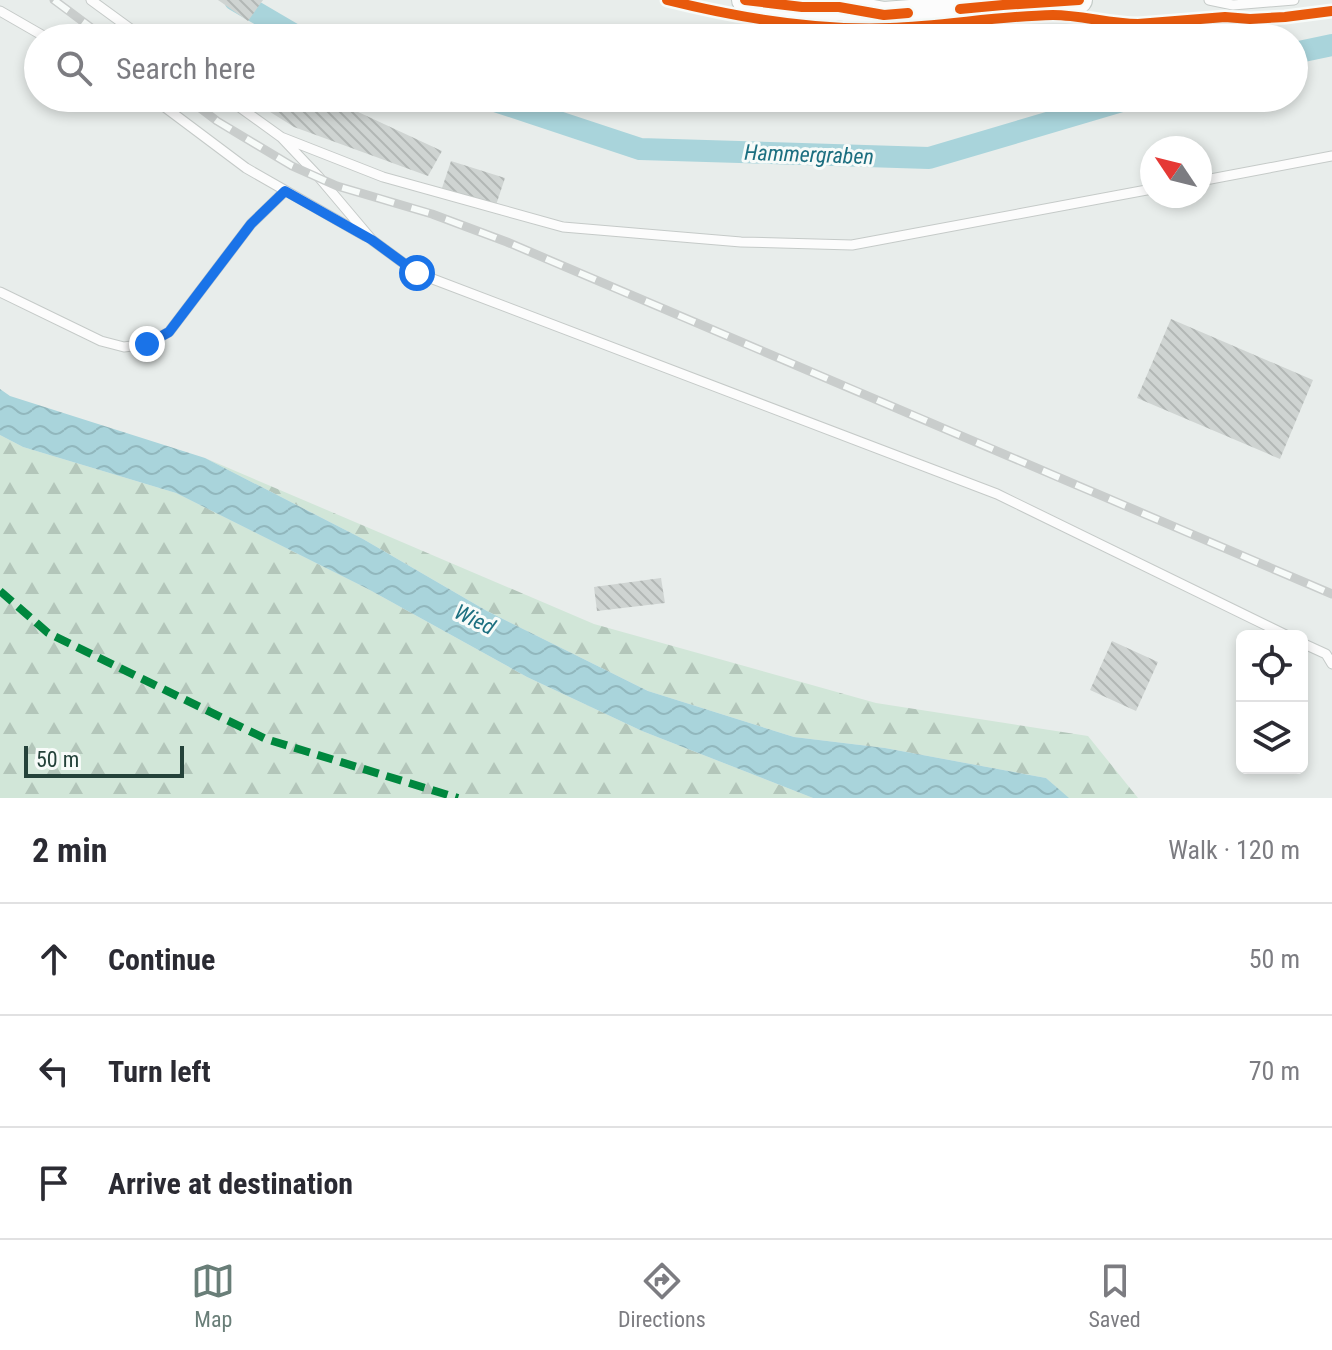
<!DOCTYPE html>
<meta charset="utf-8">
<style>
body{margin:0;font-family:"Roboto Condensed",sans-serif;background:#f7f7f7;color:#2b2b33}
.controls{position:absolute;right:24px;bottom:24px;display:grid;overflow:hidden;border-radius:12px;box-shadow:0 4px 12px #0003}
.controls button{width:72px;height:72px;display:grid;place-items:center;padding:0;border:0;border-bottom:2px solid #e1e1e2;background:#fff;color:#2b2b33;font:40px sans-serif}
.compass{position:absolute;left:1140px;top:136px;width:72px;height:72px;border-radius:50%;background:#fff;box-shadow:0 4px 12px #0003;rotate:305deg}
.scale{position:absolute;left:24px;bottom:20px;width:160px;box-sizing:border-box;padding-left:8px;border:4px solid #24423a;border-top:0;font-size:22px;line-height:28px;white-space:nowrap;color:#24423a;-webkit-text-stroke:6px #f7fbf9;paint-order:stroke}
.stop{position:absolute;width:24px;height:24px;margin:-18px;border:6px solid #1a73e8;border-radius:50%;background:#fff}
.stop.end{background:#1a73e8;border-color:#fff;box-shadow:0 2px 8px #0008}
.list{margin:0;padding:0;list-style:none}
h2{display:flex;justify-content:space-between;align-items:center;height:104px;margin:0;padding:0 32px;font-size:34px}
h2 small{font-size:26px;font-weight:400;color:#7c7c81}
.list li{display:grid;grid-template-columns:52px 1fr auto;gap:24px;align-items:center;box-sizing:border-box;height:112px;padding:0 32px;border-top:2px solid #e1e1e2}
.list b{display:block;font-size:30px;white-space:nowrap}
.list em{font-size:26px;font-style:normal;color:#7c7c81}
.icon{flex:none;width:44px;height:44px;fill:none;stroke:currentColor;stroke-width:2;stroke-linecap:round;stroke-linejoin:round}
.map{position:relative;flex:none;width:1332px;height:798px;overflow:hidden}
.search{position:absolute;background:#fff;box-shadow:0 4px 12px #0003;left:24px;right:24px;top:24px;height:88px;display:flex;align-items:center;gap:20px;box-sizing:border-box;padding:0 28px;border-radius:44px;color:#7c7c81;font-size:30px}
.sheet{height:440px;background:#fff}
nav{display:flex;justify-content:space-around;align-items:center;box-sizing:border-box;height:112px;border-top:2px solid #e1e1e2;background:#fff;font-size:22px;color:#7c7c81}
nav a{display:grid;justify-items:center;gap:4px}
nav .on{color:#697e78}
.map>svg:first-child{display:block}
.forest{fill:url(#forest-firs)}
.water{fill:url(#water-waves)}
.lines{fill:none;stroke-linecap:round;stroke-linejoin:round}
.canal{stroke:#a9d4db;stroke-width:22}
.building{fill:url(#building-back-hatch)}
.lane-casing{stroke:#c5cac8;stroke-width:11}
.secondary-casing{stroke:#c3cbc8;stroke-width:28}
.lane{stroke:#fcfcfc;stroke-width:9}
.secondary{stroke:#fcfcfc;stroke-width:26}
.rail-casing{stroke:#c9cdcc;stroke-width:9}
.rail{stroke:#f7fbf9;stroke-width:6;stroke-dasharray:18;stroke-linecap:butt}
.quiet{stroke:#00873e;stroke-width:8;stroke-dasharray:16 8;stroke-linecap:butt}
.cycleway-casing{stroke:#f7fbf9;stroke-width:15}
.cycleway{stroke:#e8590c;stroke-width:10}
.route{stroke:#1a73e8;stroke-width:10}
.labels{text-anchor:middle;stroke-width:6;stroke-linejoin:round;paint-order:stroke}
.water-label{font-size:22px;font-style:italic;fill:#1c6f80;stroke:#f7fbf9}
</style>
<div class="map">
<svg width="1332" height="798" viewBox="0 0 1332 798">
<defs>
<pattern id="forest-firs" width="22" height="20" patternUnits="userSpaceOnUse" patternTransform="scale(2)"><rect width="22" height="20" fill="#d1e6d8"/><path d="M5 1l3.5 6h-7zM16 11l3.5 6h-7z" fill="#b3c6ba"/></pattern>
<pattern id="water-waves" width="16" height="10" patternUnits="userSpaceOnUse" patternTransform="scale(2)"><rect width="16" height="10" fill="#a9d4db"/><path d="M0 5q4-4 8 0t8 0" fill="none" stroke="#91b7bd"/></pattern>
<pattern id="building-back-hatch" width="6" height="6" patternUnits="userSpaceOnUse" patternTransform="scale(2)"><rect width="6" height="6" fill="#cfd4d2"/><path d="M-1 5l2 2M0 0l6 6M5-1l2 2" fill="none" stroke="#b2b7b5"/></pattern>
</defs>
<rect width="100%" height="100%" fill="#e8edeb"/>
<path class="forest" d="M 0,435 L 23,447 L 176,493 L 368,589 L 527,677 L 642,731 L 813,798 L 0,798 Z
M 205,458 L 594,624 L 876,703 L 1088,736 L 1138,798 L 1068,798 L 1046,778 L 885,748 L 794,737 L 648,691 L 487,611 L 363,539 Z"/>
<path class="water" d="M 0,389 L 10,396 L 205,458 L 363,539 L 487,611 L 648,691 L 794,737 L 885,748 L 1046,778 L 1069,798 L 813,798 L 642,731 L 527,677 L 368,589 L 176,493 L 23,447 L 0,435 Z"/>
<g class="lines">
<path class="canal" d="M 235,0 L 293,34 L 305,38
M 1294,53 L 1332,45
M 486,98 L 640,149 L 929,158 L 1132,98"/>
</g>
<path class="building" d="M 218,0 L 263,0 L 248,21 Z
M 248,98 L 328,98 L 442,151 L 428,176 L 294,127 Z
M 451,161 L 505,178 L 496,205 L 442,188 Z
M 1171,319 L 1313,380 L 1280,459 L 1137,398 Z
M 661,578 L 665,603 L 597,611 L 594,587 Z
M 1112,641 L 1158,662 L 1136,711 L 1090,690 Z"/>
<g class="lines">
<defs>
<path id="lane" d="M 91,0 L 143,38
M 1209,0 L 1233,5 L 1294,0
M 0,11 L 47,38
M 150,98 L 162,105 L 246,168 L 365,236
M 227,98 L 281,137 L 383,177 L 563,227 L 741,242 L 852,245 L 1152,189
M 281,137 L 318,176 L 372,240 L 417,273 L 997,494 L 1288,636
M 1200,181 L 1332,156
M 0,292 L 101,341 L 124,347 L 147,344 L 169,332 L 251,224 L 285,191
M 1302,643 L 1326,654 L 1332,664"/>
<path id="secondary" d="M 745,0 L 802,7 L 839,7 L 884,15 L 1079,0"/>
</defs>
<use href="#lane" class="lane-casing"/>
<use href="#secondary" class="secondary-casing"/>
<use href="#lane" class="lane"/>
<use href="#secondary" class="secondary"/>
<defs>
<path id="rail" d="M 54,0 L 105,38
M 187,98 L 217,121 L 292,166 L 337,186 L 432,214 L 507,242 L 1332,594"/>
</defs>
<use href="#rail" class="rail-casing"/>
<use href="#rail" class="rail"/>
<path class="quiet" d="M 0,591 L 48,633 L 266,739 L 458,798"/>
<defs>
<path id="cycleway" d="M 667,0 C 739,18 815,31 890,28 C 944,26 999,16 1053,15 C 1082,15 1109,24 1138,24 L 1225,17 L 1250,19 L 1285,17 L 1332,11
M 745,0 L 802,7 L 839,7 L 884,15 L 908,13
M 960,9 L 1003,5 L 1079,0"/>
</defs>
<use href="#cycleway" class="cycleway-casing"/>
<use href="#cycleway" class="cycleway"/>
</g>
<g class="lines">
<path class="route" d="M 147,344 L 169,332 L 251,224 L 285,191 L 372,240 L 417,273"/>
</g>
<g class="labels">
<g class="water-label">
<text transform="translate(809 154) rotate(2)" y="8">Hammergraben</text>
<text transform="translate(475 619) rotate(26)" y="8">Wied</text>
</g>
</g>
</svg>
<div class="controls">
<button><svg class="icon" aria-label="locate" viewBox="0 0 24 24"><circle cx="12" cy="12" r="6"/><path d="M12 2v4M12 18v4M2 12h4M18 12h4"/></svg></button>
<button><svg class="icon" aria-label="layers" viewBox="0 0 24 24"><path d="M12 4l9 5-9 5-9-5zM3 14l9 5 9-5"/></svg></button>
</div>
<svg class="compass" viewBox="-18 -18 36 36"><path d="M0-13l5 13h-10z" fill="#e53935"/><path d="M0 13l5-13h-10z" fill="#7c7c81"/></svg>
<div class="scale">50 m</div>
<div class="stop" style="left:417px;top:273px"></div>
<div class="stop end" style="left:147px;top:344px"></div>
<div class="search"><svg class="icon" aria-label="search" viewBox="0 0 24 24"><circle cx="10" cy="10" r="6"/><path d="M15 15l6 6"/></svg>Search here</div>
</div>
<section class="sheet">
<h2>2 min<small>Walk · 120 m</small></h2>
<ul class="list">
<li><svg class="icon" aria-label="ahead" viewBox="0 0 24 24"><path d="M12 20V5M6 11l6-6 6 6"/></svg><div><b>Continue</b></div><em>50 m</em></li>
<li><svg class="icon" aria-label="left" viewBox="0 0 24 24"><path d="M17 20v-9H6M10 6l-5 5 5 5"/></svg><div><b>Turn left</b></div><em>70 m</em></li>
<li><svg class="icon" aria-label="arrive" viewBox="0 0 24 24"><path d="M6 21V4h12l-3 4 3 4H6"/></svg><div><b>Arrive at destination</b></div></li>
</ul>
</section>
<nav>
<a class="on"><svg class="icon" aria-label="map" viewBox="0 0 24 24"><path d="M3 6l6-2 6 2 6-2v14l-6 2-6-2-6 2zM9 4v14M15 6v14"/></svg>Map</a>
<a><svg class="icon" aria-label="directions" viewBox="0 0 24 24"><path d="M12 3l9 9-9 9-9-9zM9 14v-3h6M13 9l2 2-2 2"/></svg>Directions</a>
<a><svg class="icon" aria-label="saved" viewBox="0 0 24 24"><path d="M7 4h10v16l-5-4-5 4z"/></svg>Saved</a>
</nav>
